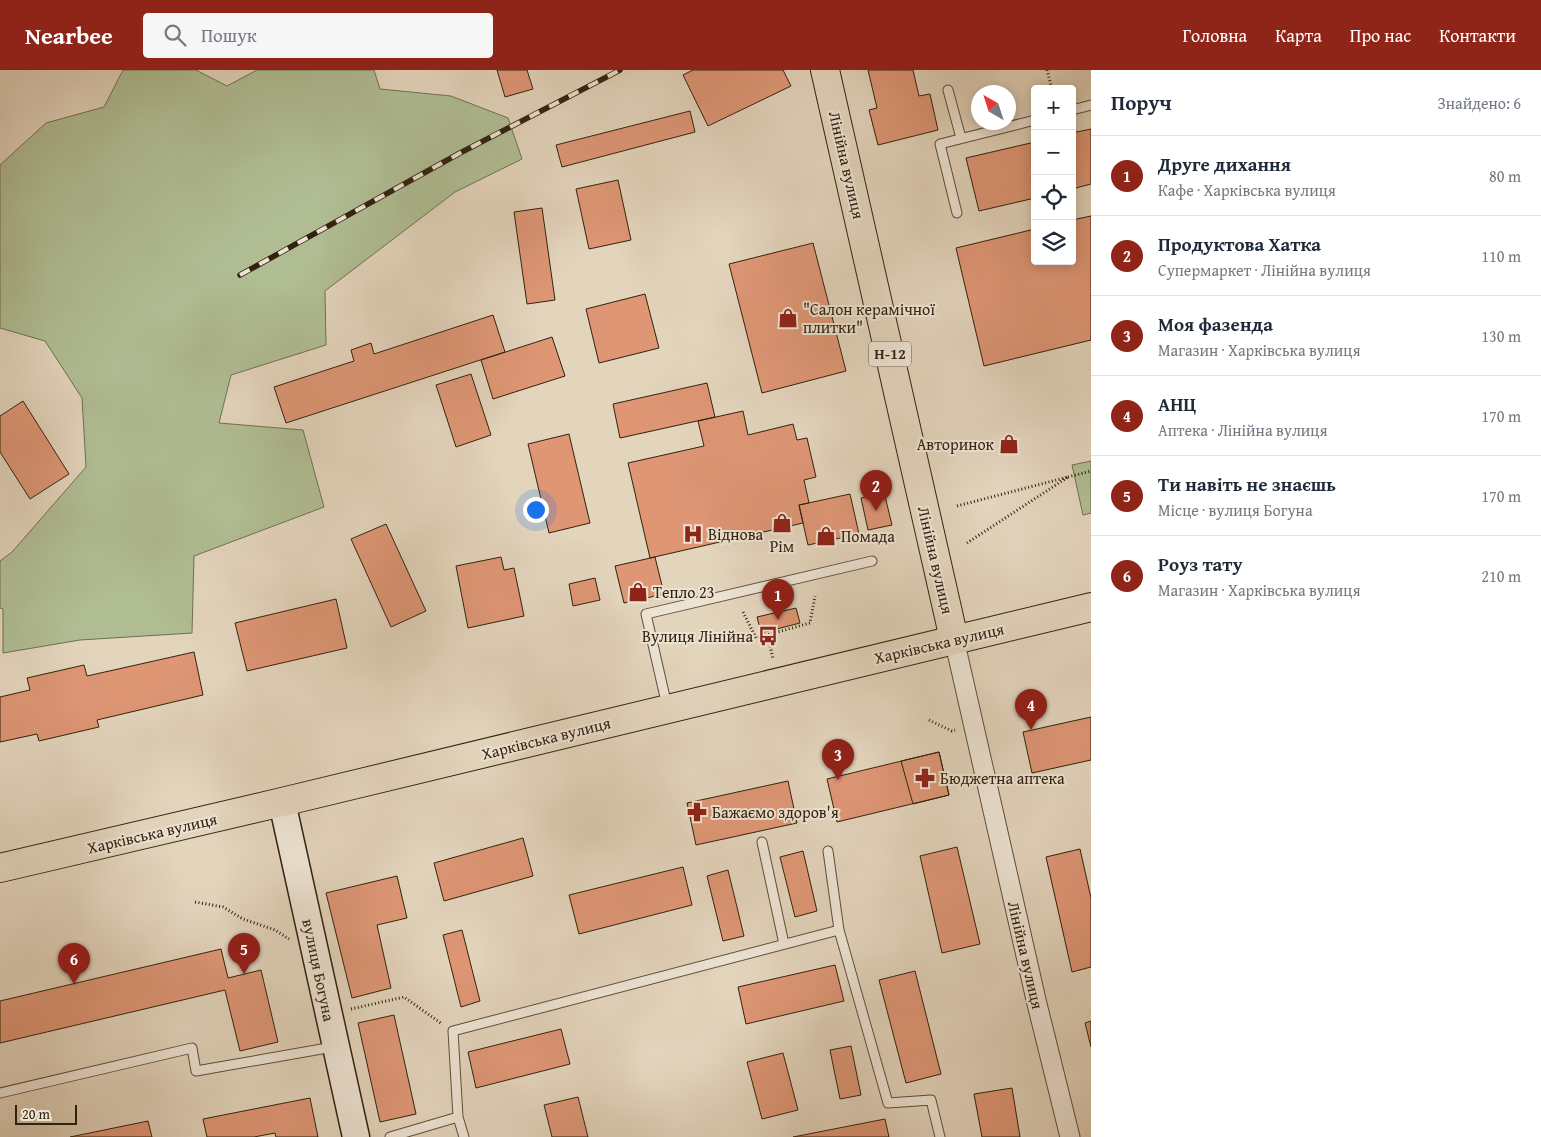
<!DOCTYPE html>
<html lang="uk">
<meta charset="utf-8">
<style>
body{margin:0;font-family:"Gentium Book Plus",serif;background:#f6f6f7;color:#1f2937}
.controls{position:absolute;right:15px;top:15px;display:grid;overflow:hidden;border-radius:5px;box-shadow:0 2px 12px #0003}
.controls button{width:45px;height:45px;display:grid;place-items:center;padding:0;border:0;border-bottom:1px solid #e0e1e3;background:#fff;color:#1f2937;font:25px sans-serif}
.compass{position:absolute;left:971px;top:15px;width:45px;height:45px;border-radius:50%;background:#fff;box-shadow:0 2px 12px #0003;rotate:321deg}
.scale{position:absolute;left:15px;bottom:12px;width:62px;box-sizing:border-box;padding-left:5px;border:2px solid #31220d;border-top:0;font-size:14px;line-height:18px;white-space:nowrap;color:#31220d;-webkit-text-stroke:4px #ede3d3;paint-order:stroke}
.you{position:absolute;left:535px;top:439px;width:18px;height:18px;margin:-12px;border:4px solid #fff;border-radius:50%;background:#1a73e8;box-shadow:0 0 0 8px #1a73e833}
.badge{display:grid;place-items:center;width:32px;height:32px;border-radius:50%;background:#8f2418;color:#fff;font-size:16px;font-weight:700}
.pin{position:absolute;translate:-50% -41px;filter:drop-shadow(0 1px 2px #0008)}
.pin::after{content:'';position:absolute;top:26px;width:18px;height:15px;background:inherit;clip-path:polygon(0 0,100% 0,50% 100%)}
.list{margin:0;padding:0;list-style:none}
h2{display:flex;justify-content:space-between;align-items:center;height:65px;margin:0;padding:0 20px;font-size:21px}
h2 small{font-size:16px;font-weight:400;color:#747a83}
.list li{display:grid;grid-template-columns:32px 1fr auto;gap:15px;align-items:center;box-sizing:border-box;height:80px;padding:0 20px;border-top:1px solid #e0e1e3}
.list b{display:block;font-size:19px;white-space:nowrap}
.list p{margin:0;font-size:16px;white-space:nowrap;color:#747a83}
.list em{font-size:16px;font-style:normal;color:#747a83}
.icon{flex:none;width:28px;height:28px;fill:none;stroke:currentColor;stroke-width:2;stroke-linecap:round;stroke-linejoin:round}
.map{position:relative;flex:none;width:1091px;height:1067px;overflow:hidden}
header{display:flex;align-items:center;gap:30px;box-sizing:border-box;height:70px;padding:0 25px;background:#8f2418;color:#fff}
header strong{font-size:24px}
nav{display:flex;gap:28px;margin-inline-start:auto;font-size:18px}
.search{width:350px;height:45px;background:#f6f6f7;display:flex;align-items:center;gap:12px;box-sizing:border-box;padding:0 18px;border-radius:5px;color:#747a83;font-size:19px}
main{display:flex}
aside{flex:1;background:#fff}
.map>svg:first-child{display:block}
.green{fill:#b0bd93;stroke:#707050}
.building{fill:#de9675;stroke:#31220d}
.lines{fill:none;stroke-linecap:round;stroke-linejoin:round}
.service-casing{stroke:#5e4e39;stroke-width:11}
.minor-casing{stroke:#5e4e39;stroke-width:21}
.secondary-casing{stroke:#31220d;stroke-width:29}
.primary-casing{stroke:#31220d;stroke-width:30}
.path{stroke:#31220d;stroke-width:3;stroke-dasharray:1 2.5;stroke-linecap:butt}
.service{stroke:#ede3d3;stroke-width:9}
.minor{stroke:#ede3d3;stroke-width:19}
.secondary{stroke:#ede3d3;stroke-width:26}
.primary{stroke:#e3d4bc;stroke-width:28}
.rail-casing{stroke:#31220d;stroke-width:5.5}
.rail{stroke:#ede3d3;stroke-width:4;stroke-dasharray:11;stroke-linecap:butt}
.labels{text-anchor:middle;stroke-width:4;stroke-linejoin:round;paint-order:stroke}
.shield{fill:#ede3d3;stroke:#695c48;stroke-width:1}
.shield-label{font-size:15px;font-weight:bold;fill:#31220d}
.street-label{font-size:16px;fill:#31220d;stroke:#ede3d3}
.poi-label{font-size:16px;fill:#31220d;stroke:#ede3d3;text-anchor:start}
</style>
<header>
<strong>Nearbee</strong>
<div class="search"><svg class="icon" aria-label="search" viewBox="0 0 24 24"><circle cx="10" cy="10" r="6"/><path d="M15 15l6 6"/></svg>Пошук</div>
<nav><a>Головна</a><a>Карта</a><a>Про нас</a><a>Контакти</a></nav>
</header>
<main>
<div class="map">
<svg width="1091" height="1067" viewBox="0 0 1091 1067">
<rect width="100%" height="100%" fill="#e3d4bc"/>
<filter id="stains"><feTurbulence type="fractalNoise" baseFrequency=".004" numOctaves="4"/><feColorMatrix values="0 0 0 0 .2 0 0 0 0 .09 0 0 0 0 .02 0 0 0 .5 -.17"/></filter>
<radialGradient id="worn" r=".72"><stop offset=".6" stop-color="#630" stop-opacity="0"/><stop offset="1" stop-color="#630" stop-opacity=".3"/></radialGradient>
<path class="green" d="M 123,0 L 196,0 L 227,16 L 257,0 L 374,0 L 380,19 L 451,26 L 508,48 L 522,89 L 455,122 L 325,221 L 326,275 L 231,305 L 219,353 L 303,360 L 324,437 L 194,486 L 192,563 L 80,570 L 3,583 L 3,539 L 0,538 L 0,491 L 12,482 L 86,397 L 82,328 L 45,271 L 0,258 L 0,95 L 46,53 L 104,37 Z
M 1091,391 L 1091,443 L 1083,445 L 1072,395 Z"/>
<path class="building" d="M 497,0 L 527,0 L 533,19 L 505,27 Z
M 693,0 L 783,0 L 791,16 L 708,56 L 683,5 Z
M 868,0 L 913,0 L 919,26 L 930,24 L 938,60 L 878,75 L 869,40 L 877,38 Z
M 690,41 L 695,62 L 562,97 L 556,75 Z
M 1091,59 L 1091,114 L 1072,119 L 1072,63 Z
M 1035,72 L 1035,128 L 979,141 L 966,88 Z
M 618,110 L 631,170 L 589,179 L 576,119 Z
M 542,138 L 555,230 L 527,234 L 514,142 Z
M 1091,146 L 1091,270 L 984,296 L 956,178 L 1035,159 L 1035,191 L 1072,191 L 1072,150 Z
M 813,173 L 846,301 L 762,323 L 729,194 Z
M 645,224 L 659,278 L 599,293 L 586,239 Z
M 493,245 L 505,282 L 286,353 L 274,317 L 354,291 L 351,280 L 371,273 L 374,284 Z
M 552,267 L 565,306 L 493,329 L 481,290 Z
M 471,304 L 491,365 L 456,377 L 436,315 Z
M 707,313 L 715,347 L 620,368 L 613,334 Z
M 23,331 L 69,404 L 30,429 L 0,382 L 0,346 Z
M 743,341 L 748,365 L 793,354 L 797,370 L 807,368 L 816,407 L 804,410 L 809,433 L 799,435 L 803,453 L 650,488 L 628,393 L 704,376 L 698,351 Z
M 569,364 L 590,453 L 549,463 L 528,374 Z
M 884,422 L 892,455 L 868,460 L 861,428 Z
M 850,424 L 859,464 L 808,475 L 799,435 Z
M 386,454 L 426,541 L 391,557 L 351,469 Z
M 501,487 L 504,500 L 514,498 L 524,546 L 468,558 L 456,496 Z
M 655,487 L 664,524 L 624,533 L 615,496 Z
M 595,508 L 600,530 L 573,536 L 569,514 Z
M 336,529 L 347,578 L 247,601 L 235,553 Z
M 796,538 L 800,553 L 761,563 L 757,547 Z
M 194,582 L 203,625 L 97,650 L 99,657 L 39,671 L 37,664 L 0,672 L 0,627 L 30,620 L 27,608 L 84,595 L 87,606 Z
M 1091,647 L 1091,690 L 1032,703 L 1023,662 Z
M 939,682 L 949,725 L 837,752 L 827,709 Z
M 939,682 L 949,725 L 913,734 L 901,691 Z
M 788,711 L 797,753 L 696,775 L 687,733 Z
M 523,768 L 533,806 L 444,831 L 434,793 Z
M 957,777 L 980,874 L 942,883 L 920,786 Z
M 1080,779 L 1091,828 L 1091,897 L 1072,902 L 1046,787 Z
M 803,781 L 817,841 L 795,847 L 780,787 Z
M 683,797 L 692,835 L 579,864 L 569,825 Z
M 728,800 L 744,866 L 723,871 L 707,806 Z
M 397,806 L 407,848 L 377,855 L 391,918 L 352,928 L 326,823 Z
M 462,860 L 480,931 L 461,937 L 443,865 Z
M 221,879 L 228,908 L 261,900 L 278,972 L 240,981 L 225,920 L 0,973 L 0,931 Z
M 835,895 L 844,931 L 746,954 L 738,917 Z
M 915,901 L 941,1004 L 906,1013 L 879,910 Z
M 394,945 L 416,1044 L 380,1052 L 358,953 Z
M 1091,951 L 1091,977 L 1085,953 Z
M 561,959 L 570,994 L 476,1018 L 468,982 Z
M 851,976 L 861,1025 L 840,1029 L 830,980 Z
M 783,983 L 798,1040 L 762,1049 L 747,992 Z
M 1012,1018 L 1020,1067 L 982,1067 L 974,1024 Z
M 578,1027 L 588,1067 L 552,1067 L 544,1035 Z
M 310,1028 L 318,1067 L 276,1067 L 275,1063 L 254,1067 L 207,1067 L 203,1049 Z
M 885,1049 L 889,1067 L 793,1067 Z
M 148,1051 L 152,1067 L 70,1067 Z"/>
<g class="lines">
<defs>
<path id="service" d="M 948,20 L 961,68
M 1072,40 L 1091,35
M 957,143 L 940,74 L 1035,50
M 667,636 L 646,544 L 872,491
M 762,772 L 784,874
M 839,860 L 888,1033 L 931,1030 L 940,1067
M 0,1023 L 192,978 L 196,1001 L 333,977
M 458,1047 L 464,1067
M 390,1067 L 458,1047 L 453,961 L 839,860 L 828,781"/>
<path id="minor" d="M 954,569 L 1037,934 L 1070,1067"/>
<path id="secondary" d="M 282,732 L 356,1067"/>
<path id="primary" d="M 825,0 L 954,569
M 0,798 L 282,732 L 1091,537"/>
</defs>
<use href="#service" class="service-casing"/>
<use href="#minor" class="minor-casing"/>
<use href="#secondary" class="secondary-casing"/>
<use href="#primary" class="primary-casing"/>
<path class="path" d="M 1047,0 L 1052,19
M 1068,407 L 1091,401
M 957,436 L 1068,407 L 967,473
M 743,542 L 756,568 L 810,553 L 815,526
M 768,566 L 773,589
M 929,650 L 952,661 L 955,660
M 195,832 L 223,837 L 243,849 L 275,860 L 289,869
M 351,939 L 404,927 L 442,954"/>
<use href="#service" class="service"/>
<use href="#minor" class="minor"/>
<use href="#secondary" class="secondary"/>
<use href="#primary" class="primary"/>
<defs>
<path id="rail" d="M 240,205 L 460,83 L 620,0"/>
</defs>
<use href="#rail" class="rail-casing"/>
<use href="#rail" class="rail"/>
</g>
<defs>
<symbol id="shop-bare" viewBox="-9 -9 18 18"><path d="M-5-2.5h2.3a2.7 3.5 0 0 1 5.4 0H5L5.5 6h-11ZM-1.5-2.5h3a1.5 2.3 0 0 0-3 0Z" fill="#8f2418" stroke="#ede3d3" stroke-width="2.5" paint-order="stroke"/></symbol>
<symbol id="hospital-bare" viewBox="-9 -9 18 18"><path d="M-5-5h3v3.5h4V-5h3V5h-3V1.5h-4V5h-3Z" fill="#8f2418" stroke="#ede3d3" stroke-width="2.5" paint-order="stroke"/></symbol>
<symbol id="bus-bare" viewBox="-9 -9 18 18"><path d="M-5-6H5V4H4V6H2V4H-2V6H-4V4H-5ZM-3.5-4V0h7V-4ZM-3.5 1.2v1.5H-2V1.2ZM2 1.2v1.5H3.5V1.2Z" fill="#8f2418" stroke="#ede3d3" stroke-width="2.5" paint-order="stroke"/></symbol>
<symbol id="pharmacy-bare" viewBox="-9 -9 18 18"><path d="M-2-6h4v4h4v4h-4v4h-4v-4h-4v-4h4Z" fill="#8f2418" stroke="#ede3d3" stroke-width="2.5" paint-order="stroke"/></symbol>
</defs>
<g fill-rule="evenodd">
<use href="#shop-bare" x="774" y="234" width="28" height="28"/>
<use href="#shop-bare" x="995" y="360" width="28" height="28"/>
<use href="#shop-bare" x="768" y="439" width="28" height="28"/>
<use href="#hospital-bare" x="679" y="450" width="28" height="28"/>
<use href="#shop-bare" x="812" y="452" width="28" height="28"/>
<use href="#shop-bare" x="624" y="508" width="28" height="28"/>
<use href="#bus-bare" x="754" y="552" width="28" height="28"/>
<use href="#pharmacy-bare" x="911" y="694" width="28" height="28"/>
<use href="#pharmacy-bare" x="683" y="728" width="28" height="28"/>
</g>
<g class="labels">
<rect class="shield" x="869" y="271.5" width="42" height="25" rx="4"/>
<g class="shield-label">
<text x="890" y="289">Н-12</text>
</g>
<g class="street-label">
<text transform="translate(847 95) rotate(77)" y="6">Лінійна вулиця</text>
<text transform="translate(936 490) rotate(77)" y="6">Лінійна вулиця</text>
<text transform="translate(939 573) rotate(-13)" y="6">Харківська вулиця</text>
<text transform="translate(546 668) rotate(-14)" y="6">Харківська вулиця</text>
<text transform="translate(152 763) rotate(-13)" y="6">Харківська вулиця</text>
<text transform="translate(1026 885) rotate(77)" y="6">Лінійна вулиця</text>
<text transform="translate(319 900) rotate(78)" y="6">вулиця Богуна</text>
</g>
<g class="poi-label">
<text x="803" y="245">"Салон керамічної<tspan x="803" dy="18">плитки"</tspan></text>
<text x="994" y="380" text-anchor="end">Авторинок</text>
<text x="708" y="470">Віднова</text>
<text x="841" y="472">Помада</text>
<text x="782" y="482" text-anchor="middle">Рім</text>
<text x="653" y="528">Тепло 23</text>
<text x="753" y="572" text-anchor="end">Вулиця Лінійна</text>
<text x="940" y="714">Бюджетна аптека</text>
<text x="712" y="748">Бажаємо здоров'я</text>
</g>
</g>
<rect width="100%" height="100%" filter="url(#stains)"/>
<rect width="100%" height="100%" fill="url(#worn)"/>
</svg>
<div class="controls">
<button>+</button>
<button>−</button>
<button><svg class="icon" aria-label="locate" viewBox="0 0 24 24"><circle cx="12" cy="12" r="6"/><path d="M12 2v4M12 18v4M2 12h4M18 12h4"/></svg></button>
<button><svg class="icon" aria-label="layers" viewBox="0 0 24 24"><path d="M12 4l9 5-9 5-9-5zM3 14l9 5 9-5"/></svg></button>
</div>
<svg class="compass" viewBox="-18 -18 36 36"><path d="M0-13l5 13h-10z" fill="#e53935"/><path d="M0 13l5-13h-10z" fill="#747a83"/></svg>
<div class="scale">20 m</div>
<div class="you"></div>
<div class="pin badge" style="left:778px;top:550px">1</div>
<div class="pin badge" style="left:876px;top:441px">2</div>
<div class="pin badge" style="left:838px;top:710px">3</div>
<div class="pin badge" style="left:1031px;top:660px">4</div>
<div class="pin badge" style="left:244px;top:904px">5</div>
<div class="pin badge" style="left:74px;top:914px">6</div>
</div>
<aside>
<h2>Поруч<small>Знайдено: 6</small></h2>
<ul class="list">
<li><span class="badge">1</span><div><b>Друге дихання</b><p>Кафе · Харківська вулиця</p></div><em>80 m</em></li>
<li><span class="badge">2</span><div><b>Продуктова Хатка</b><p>Супермаркет · Лінійна вулиця</p></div><em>110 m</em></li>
<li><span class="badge">3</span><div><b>Моя фазенда</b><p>Магазин · Харківська вулиця</p></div><em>130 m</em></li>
<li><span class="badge">4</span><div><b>АНЦ</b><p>Аптека · Лінійна вулиця</p></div><em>170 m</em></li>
<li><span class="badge">5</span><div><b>Ти навіть не знаєшь</b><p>Місце · вулиця Богуна</p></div><em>170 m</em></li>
<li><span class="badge">6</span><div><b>Роуз тату</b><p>Магазин · Харківська вулиця</p></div><em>210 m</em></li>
</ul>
</aside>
</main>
